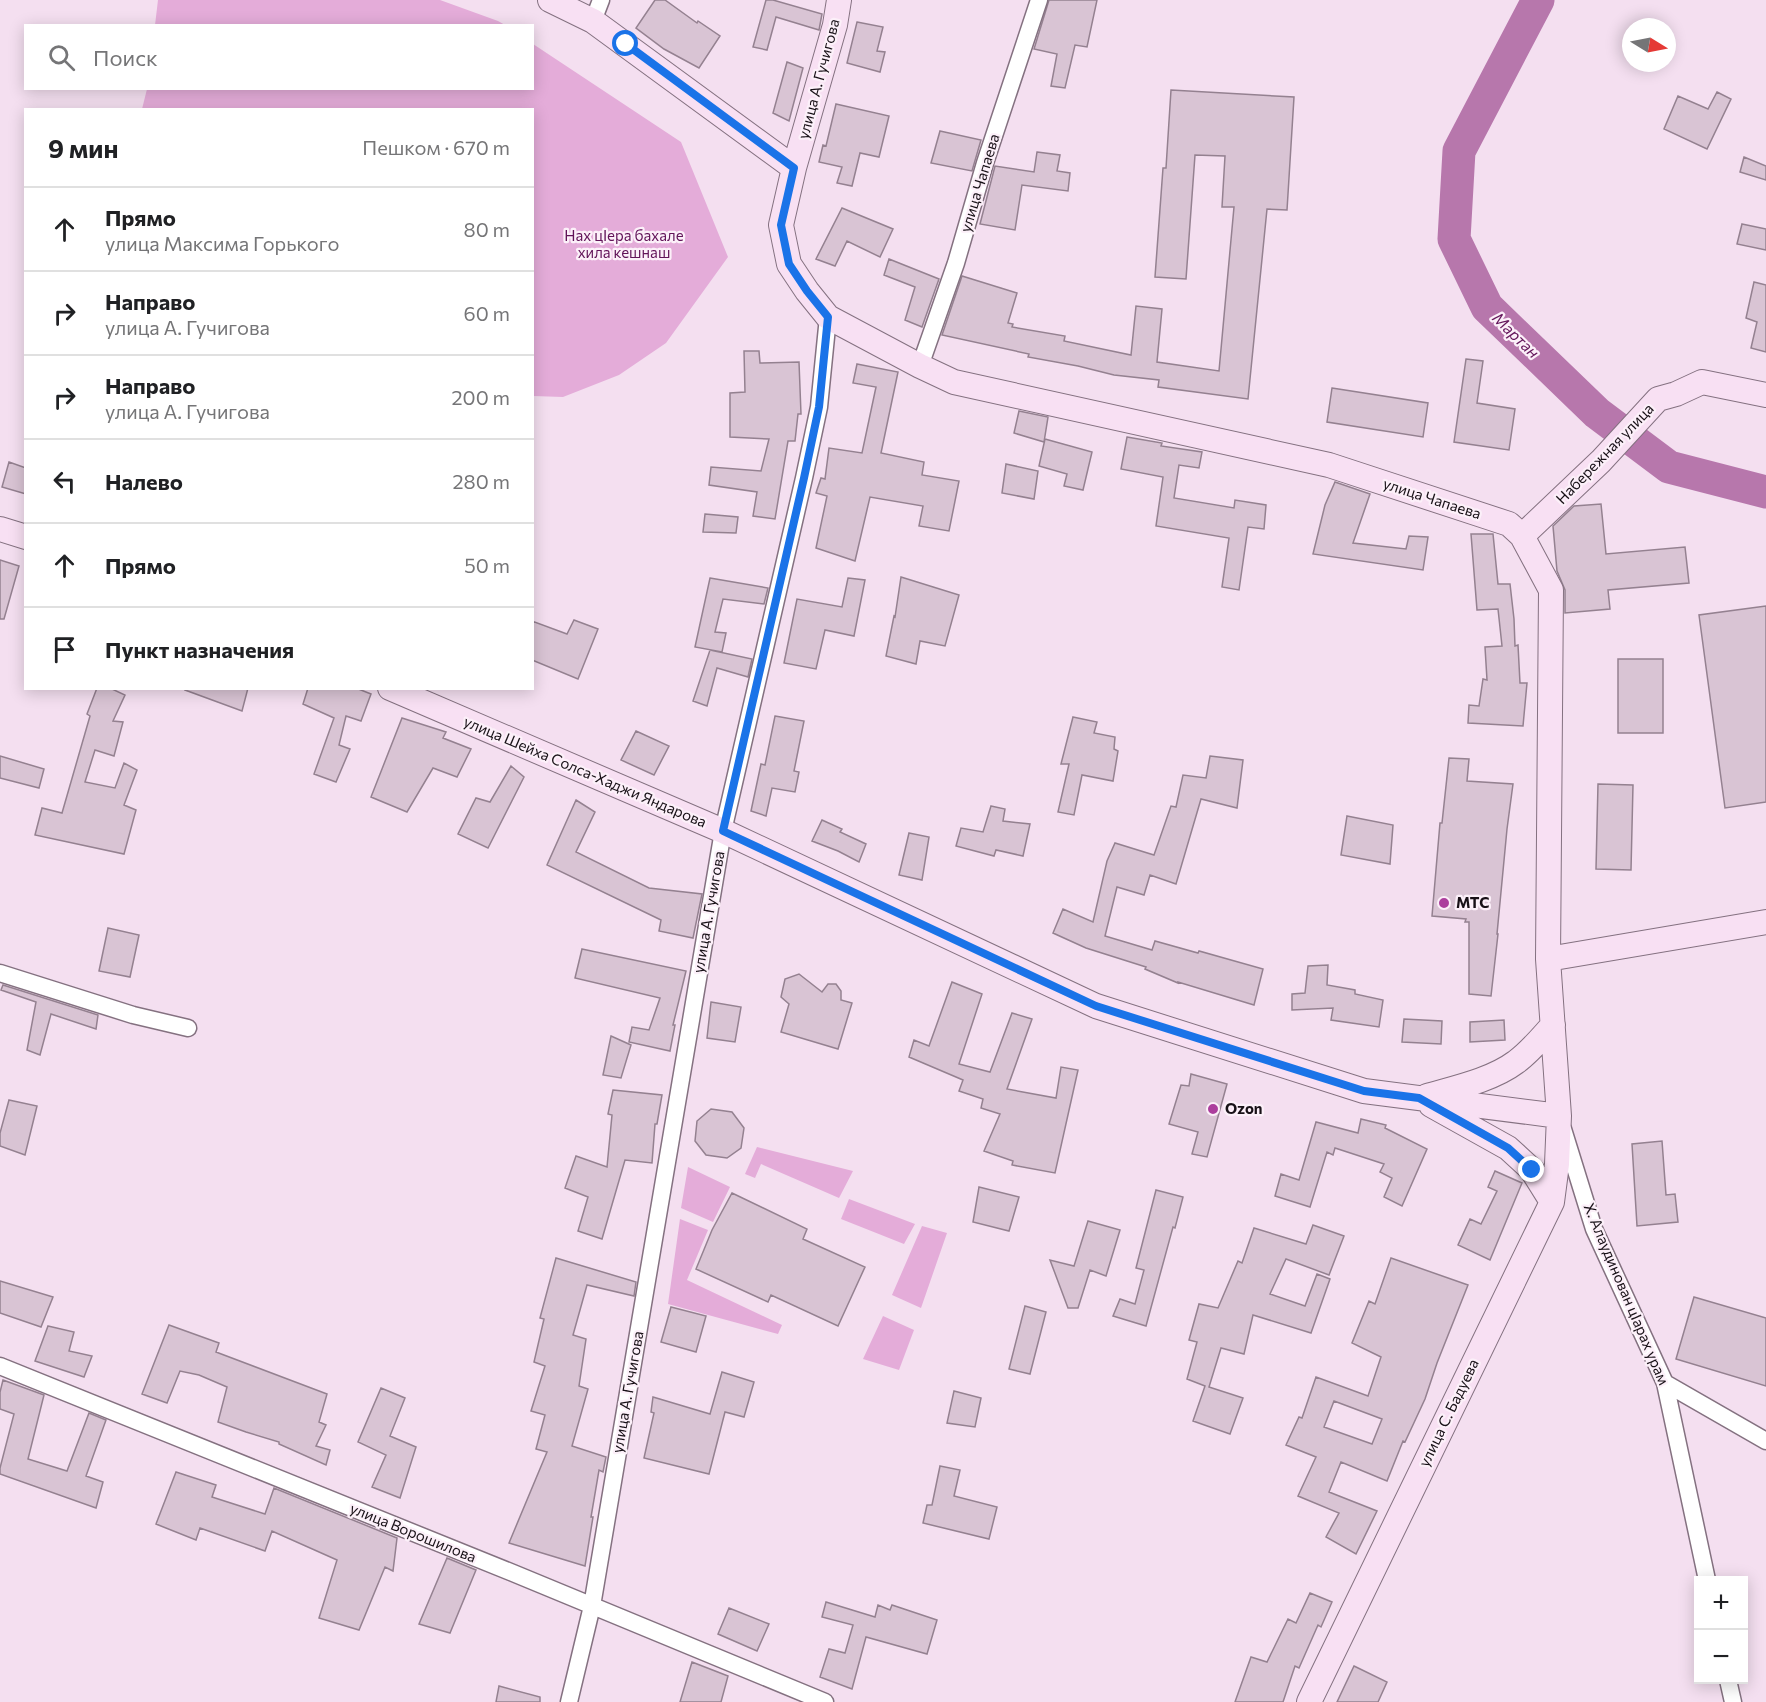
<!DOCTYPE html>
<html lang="ru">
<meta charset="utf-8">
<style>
body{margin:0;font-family:Commissioner,sans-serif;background:#f2f2f2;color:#202124}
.controls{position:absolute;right:18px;bottom:18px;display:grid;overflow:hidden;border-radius:0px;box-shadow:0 3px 15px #0003}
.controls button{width:54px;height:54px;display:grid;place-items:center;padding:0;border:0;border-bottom:2px solid #e0e0e0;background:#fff;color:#202124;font:30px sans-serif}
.compass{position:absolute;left:1622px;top:18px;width:54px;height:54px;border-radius:50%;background:#fff;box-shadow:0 3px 15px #0003;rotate:100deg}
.stop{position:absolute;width:18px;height:18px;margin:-14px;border:4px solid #1a73e8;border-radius:50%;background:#fff}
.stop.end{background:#1a73e8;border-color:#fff;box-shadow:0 2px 6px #0008}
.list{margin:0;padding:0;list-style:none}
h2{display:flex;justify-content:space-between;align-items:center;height:78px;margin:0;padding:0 24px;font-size:26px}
h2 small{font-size:20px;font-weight:400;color:#757577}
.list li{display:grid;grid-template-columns:39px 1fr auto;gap:18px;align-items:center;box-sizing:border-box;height:84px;padding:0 24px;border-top:2px solid #e0e0e0}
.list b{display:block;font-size:22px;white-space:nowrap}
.list p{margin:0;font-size:20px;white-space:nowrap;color:#757577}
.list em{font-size:20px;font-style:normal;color:#757577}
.icon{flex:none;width:33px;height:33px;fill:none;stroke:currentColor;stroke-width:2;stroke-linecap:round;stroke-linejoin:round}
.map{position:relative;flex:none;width:1766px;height:1702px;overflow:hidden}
.search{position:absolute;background:#fff;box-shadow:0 3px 15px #0003;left:24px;top:24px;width:510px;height:66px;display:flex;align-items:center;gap:15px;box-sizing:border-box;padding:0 21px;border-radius:0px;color:#757577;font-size:22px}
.panel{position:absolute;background:#fff;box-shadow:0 3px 15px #0003;left:24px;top:108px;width:510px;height:582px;border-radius:0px}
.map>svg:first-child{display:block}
.green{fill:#e4acd9}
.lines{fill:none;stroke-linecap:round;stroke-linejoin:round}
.river{stroke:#b777ac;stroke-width:33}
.building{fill:#d9c4d4;stroke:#948190;stroke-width:1.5;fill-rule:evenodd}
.street-casing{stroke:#847180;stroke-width:19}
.secondary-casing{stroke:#847180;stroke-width:26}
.street{stroke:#fff;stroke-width:16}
.secondary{stroke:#f8e0f3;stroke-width:24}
.route{stroke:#1a73e8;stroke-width:8}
.poi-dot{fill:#ac3e9d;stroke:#fcf0f9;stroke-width:2}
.labels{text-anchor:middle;stroke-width:4.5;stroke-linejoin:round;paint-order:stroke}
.street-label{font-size:15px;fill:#181117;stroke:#fcf0f9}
.park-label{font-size:15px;fill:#611358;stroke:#fcf0f9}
.poi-label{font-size:15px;font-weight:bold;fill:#181117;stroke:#fcf0f9;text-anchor:start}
.water-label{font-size:16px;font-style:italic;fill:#64165b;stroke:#fcf0f9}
</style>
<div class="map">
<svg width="1766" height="1702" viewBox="0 0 1766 1702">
<rect width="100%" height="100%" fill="#f4dff0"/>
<path class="green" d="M 158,0 L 440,0 L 498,21 L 505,25 L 155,25 Z
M 533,44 L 681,142 L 728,257 L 666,343 L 619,375 L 563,397 L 533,396 L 532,110 L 142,109 L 147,89 L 532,88 Z
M 757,1147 L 853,1171 L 839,1198 L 761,1164 L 755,1178 L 745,1174 Z
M 688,1167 L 730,1187 L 713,1222 L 681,1208 Z
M 849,1199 L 915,1224 L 904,1244 L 841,1219 Z
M 680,1219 L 708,1230 L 687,1280 L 782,1325 L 778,1334 L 668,1304 Z
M 922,1226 L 947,1233 L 921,1308 L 892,1295 Z
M 883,1316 L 914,1330 L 899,1370 L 863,1359 Z"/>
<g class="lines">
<path class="river" d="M 1538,0 L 1459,151 L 1454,239 L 1487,307 L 1597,413 L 1669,467 L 1766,492"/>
</g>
<path class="building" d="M 655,0 L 665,0 L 697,23 L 698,21 L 720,36 L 699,68 L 664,49 L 636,28 Z
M 766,0 L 773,0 L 822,14 L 819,30 L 776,17 L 767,50 L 753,47 Z
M 1049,0 L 1097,0 L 1087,47 L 1075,45 L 1065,88 L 1051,86 L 1057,54 L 1034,49 Z
M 857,22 L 883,27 L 877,51 L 885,52 L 880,72 L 847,63 Z
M 787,62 L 803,68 L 789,121 L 773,113 Z
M 1171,90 L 1294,97 L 1287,210 L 1267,209 L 1248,399 L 1158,387 L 1159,380 L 1114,375 L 1078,366 L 1028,357 L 1029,354 L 942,335 L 962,276 L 1017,293 L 1008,323 L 1013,324 L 1012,327 L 1065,336 L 1064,341 L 1131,355 L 1136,306 L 1162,309 L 1157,362 L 1219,371 L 1234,207 L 1222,207 L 1225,156 L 1195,155 L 1186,279 L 1155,277 L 1163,168 L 1166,168 Z
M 1717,92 L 1731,99 L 1707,149 L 1664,129 L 1678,96 L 1708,109 Z
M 836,104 L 889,116 L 879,157 L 860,153 L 852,186 L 837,183 L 842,167 L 819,162 L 823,145 L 826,146 Z
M 940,131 L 981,140 L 972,171 L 931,163 Z
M 1037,152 L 1060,155 L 1057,171 L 1070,173 L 1068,191 L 1022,185 L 1015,230 L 980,224 L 995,166 L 1034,172 Z
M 1744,157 L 1766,166 L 1766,180 L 1740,172 Z
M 842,208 L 893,229 L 880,257 L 847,241 L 835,266 L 816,259 Z
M 1742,224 L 1766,229 L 1766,250 L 1737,244 Z
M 889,259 L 939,279 L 922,327 L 905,320 L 915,287 L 884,275 Z
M 1754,282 L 1766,285 L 1766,352 L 1751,348 L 1757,322 L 1746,318 Z
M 744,351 L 759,351 L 760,363 L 799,362 L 801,414 L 798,414 L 795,441 L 788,441 L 775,519 L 753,516 L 757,492 L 709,485 L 711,467 L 761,471 L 769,439 L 730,437 L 730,393 L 745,392 Z
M 1466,359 L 1483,361 L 1477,403 L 1515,409 L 1509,450 L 1454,442 Z
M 857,364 L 898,372 L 881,453 L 924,462 L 922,475 L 959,481 L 949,531 L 919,526 L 923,506 L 870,497 L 855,561 L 816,548 L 827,496 L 816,493 L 821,478 L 825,479 L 829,448 L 862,453 L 876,387 L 853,383 Z
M 1332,388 L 1428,403 L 1423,437 L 1327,422 Z
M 1019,411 L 1048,417 L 1044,442 L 1014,433 Z
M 1127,437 L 1162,443 L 1161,446 L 1202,452 L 1199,468 L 1179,465 L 1174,498 L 1234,508 L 1235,500 L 1266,505 L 1264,529 L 1248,527 L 1239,590 L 1222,587 L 1229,538 L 1156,526 L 1163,477 L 1121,469 Z
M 1045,439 L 1092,452 L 1083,490 L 1064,486 L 1067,474 L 1039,466 Z
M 9,462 L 26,468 L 26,494 L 2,487 Z
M 1006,464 L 1038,471 L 1034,499 L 1002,493 Z
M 1335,482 L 1370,494 L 1353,543 L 1406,549 L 1409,536 L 1428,537 L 1423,570 L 1313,554 L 1325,505 Z
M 1601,504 L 1606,554 L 1685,547 L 1689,583 L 1608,590 L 1610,609 L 1565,613 L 1565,590 L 1557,571 L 1553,526 L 1574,506 Z
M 705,514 L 738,517 L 736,533 L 703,532 Z
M 1471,534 L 1493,534 L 1498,584 L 1510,584 L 1514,619 L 1515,646 L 1518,645 L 1520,683 L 1527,683 L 1523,726 L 1468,723 L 1469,705 L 1479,706 L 1483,679 L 1487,680 L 1485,647 L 1502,646 L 1498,609 L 1477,610 Z
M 0,560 L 19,566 L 4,619 L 0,619 Z
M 901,577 L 959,595 L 945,646 L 920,641 L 916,664 L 886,656 L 894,616 L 895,617 Z
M 710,578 L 768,588 L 764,604 L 723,599 L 715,632 L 726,633 L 722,652 L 695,647 Z
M 848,578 L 865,580 L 854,636 L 825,630 L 816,669 L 784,663 L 797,599 L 842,607 Z
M 1766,606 L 1766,802 L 1725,808 L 1699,615 Z
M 574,620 L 598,629 L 578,679 L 532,660 L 532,621 L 567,634 Z
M 710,650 L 752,659 L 748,677 L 717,668 L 707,706 L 693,701 Z
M 1618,659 L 1663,659 L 1663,733 L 1618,733 Z
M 97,688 L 110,688 L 125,695 L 113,721 L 123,722 L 114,756 L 95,750 L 85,782 L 115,788 L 124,763 L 137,770 L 124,805 L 136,810 L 124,854 L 35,835 L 42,808 L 62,813 L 90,716 L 87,714 Z
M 186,688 L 248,688 L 242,711 L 185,690 Z
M 308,688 L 356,688 L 371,694 L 361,721 L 346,716 L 339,745 L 350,749 L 336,782 L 314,774 L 334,718 L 303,704 Z
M 775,716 L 804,721 L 794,771 L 799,772 L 795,792 L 772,788 L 766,816 L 751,811 L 761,764 L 765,765 Z
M 1073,717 L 1097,722 L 1094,733 L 1115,737 L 1114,749 L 1118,751 L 1113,781 L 1082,775 L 1074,815 L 1058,812 L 1069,764 L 1061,764 Z
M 402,718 L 446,732 L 443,738 L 471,749 L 457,777 L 433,768 L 407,812 L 371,797 Z
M 636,731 L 669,746 L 654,775 L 621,760 Z
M 0,756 L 44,769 L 39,788 L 0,778 Z
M 1210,756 L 1243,760 L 1237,808 L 1201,799 L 1176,884 L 1150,875 L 1144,895 L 1117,887 L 1105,936 L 1152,950 L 1155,941 L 1198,953 L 1199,951 L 1263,969 L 1254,1005 L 1178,982 L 1178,983 L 1145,969 L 1146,967 L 1086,948 L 1053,933 L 1063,909 L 1093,922 L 1107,861 L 1115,843 L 1154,855 L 1171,806 L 1176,807 L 1183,775 L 1206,778 Z
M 1449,758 L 1469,759 L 1467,781 L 1513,784 L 1507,829 L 1497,934 L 1498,934 L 1491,996 L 1469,994 L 1469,922 L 1465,922 L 1466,919 L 1432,916 L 1440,823 L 1442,823 Z
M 511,766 L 524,777 L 488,848 L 458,834 L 476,798 L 490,802 Z
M 1598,784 L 1633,785 L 1631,870 L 1596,869 Z
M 576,800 L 595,812 L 576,852 L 649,888 L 702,894 L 693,938 L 659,931 L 661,920 L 547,865 Z
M 991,806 L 1005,809 L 1003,821 L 1030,824 L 1023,856 L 996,850 L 994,856 L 956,846 L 961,828 L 983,832 Z
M 1347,816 L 1393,825 L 1390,864 L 1341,855 Z
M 822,820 L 842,829 L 840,832 L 866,844 L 859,862 L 838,851 L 812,841 Z
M 909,833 L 929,837 L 922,880 L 899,875 Z
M 108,928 L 139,935 L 130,977 L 99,971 Z
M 582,949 L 686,971 L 673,1025 L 675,1025 L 670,1051 L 629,1042 L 632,1027 L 649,1030 L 660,998 L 575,978 Z
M 1328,965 L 1327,985 L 1355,990 L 1355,994 L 1383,1000 L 1379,1027 L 1331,1020 L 1333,1008 L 1292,1010 L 1292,994 L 1305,993 L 1308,966 Z
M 799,974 L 822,992 L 828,984 L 836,984 L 841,991 L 841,1000 L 852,1003 L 838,1049 L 781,1032 L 789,1004 L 781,997 L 785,979 Z
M 952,982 L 982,994 L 959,1064 L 990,1072 L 1012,1013 L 1032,1019 L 1007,1089 L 1056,1098 L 1061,1067 L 1078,1070 L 1055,1173 L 1012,1165 L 1013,1161 L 984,1151 L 1000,1114 L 981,1108 L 983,1099 L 959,1091 L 963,1080 L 909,1057 L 914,1040 L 929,1046 Z
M 3,985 L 98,1015 L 96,1029 L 51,1014 L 40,1055 L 27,1050 L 36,1002 L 1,990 Z
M 711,1002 L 741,1007 L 735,1042 L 707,1038 Z
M 1404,1019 L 1442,1021 L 1441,1044 L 1402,1042 Z
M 1504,1020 L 1505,1040 L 1470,1042 L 1470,1022 Z
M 611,1036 L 631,1045 L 621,1078 L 603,1075 Z
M 1191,1074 L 1227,1084 L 1207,1157 L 1192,1154 L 1198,1132 L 1169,1124 L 1181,1085 L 1189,1086 Z
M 613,1090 L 662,1095 L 657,1124 L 655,1124 L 652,1163 L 625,1160 L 602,1239 L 578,1231 L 588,1197 L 565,1188 L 576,1156 L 607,1167 L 612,1115 L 608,1114 Z
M 9,1100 L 37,1106 L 25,1155 L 0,1146 L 0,1133 Z
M 711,1109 L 732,1112 L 744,1128 L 741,1148 L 727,1158 L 706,1155 L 695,1141 L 697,1121 Z
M 1361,1119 L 1386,1125 L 1385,1128 L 1427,1149 L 1402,1206 L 1384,1197 L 1392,1178 L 1380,1172 L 1384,1164 L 1335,1148 L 1333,1155 L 1327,1152 L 1310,1207 L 1275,1196 L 1281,1174 L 1299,1180 L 1316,1122 L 1358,1133 Z
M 1662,1141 L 1666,1195 L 1675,1194 L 1678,1222 L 1637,1226 L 1632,1144 Z
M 1495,1171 L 1522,1183 L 1490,1260 L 1458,1245 L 1470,1219 L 1481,1224 L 1497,1191 L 1488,1187 Z
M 979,1187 L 1019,1197 L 1009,1231 L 973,1222 Z
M 1156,1190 L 1183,1197 L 1175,1228 L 1173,1227 L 1146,1326 L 1113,1316 L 1120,1299 L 1135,1304 L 1144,1270 L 1136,1268 Z
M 732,1193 L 807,1229 L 803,1239 L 865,1267 L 838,1326 L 771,1295 L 768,1302 L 696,1269 L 712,1230 Z
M 1088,1221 L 1120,1230 L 1106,1276 L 1090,1270 L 1078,1308 L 1068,1308 L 1050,1260 L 1074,1266 Z
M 1313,1225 L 1344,1236 L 1329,1275 L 1286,1259 L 1270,1294 L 1305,1306 L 1317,1274 L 1330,1279 L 1311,1333 L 1253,1315 L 1244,1354 L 1221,1348 L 1209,1387 L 1243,1398 L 1230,1434 L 1193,1421 L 1205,1386 L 1187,1379 L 1197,1342 L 1189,1340 L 1199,1304 L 1218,1308 L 1238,1261 L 1242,1263 L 1254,1228 L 1306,1244 Z
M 556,1258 L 636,1282 L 634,1296 L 587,1285 L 573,1335 L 586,1339 L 579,1386 L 588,1389 L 572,1446 L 606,1457 L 603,1472 L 599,1470 L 591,1517 L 593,1517 L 585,1566 L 509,1543 L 547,1452 L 536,1449 L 545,1415 L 531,1411 L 545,1366 L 534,1362 L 544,1319 L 540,1318 Z
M 1391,1258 L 1468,1285 L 1437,1363 L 1425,1399 L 1405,1442 L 1403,1441 L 1387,1481 L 1341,1462 L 1329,1492 L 1377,1511 L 1356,1554 L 1326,1537 L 1339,1513 L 1298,1496 L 1316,1457 L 1286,1445 L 1299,1417 L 1302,1418 L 1316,1377 L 1368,1396 L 1381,1357 L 1352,1343 L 1369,1301 L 1375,1304 ZM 1334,1401 L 1382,1419 L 1372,1444 L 1324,1427 Z
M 0,1281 L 53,1297 L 41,1327 L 0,1313 Z
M 1694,1297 L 1766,1318 L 1766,1386 L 1676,1359 Z
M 1025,1306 L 1046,1312 L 1030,1374 L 1009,1369 Z
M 671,1307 L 706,1316 L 696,1352 L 661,1342 Z
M 169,1325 L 219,1343 L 216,1352 L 327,1394 L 319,1422 L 326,1425 L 316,1446 L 330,1450 L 326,1465 L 279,1444 L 279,1442 L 246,1432 L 218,1422 L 227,1387 L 199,1375 L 180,1371 L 167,1403 L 142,1394 Z
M 48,1326 L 74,1332 L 69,1351 L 92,1356 L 84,1377 L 35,1361 Z
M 722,1372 L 754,1382 L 744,1417 L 725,1412 L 709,1474 L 644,1458 L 654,1413 L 651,1412 L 653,1397 L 710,1414 Z
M 3,1380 L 44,1395 L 28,1459 L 67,1471 L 89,1413 L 106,1420 L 86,1476 L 103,1482 L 96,1508 L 0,1474 L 0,1468 L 14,1414 L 0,1409 L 0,1392 Z
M 381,1388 L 405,1398 L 390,1436 L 416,1447 L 400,1498 L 372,1487 L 386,1455 L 358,1442 Z
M 954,1391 L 981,1398 L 975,1427 L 947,1423 Z
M 940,1466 L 960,1470 L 954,1496 L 997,1507 L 989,1539 L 923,1523 L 927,1505 L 932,1505 Z
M 176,1472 L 216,1485 L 212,1497 L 265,1514 L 274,1488 L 397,1538 L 393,1571 L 385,1567 L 359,1630 L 319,1618 L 337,1560 L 272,1531 L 265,1551 L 200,1528 L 196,1540 L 156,1524 Z
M 447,1558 L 476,1570 L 450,1633 L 419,1624 Z
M 1310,1593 L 1332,1602 L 1321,1627 L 1318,1625 L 1299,1668 L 1295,1666 L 1283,1702 L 1235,1702 L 1251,1657 L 1267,1662 L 1288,1619 L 1296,1623 Z
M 826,1602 L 875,1617 L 878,1605 L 890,1610 L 892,1605 L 937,1620 L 927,1654 L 866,1637 L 852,1689 L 820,1677 L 829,1649 L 845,1653 L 853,1625 L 822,1617 Z
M 729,1608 L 769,1624 L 757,1651 L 718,1634 Z
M 692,1662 L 728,1676 L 721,1702 L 680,1702 Z
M 1354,1666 L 1387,1682 L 1378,1702 L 1337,1702 Z
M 499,1686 L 540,1697 L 540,1702 L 496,1702 Z"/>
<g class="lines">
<defs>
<path id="street" d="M 593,21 L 601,0
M 920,366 L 956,263 L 985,163 L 1039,0
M 0,973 L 133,1015 L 188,1028
M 1563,1129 L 1594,1229 L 1665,1383 L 1707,1580
M 0,1366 L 513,1573 L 825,1702
M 1665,1383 L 1766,1441
M 1728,1680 L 1733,1702
M 569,1702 L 592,1606 L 723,831 L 804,478 L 819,407 L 828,317"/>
<path id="secondary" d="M 550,0 L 593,21 L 794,168
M 839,0 L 835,25 L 794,168 L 781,225 L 789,264 L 807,291 L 828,317 L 920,366 L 954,382 L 1329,465 L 1509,524 L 1522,536 L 1551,590 L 1548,959 L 1559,1116 L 1557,1164 L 1552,1202 L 1309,1702
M 0,529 L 26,537
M 1522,536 L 1601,461 L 1658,399 L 1676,394 L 1702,382 L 1766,395
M 390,688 L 723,831 L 1096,1006 L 1364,1091 L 1559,1116
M 1548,959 L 1766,922
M 1427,1096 C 1455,1088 1492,1080 1516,1062 C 1530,1052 1541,1038 1553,1025
M 1431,1105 L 1508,1148 L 1532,1170 L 1552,1202"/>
</defs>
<use href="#street" class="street-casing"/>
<use href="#secondary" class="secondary-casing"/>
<use href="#street" class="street"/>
<use href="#secondary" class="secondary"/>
</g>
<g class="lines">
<path class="route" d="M 626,44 L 794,168 L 781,225 L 789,264 L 807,291 L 828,317 L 819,407 L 804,478 L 723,831 L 1096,1006 L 1364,1091 L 1419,1098 L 1508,1148 L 1532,1170"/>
</g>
<g class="poi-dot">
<circle cx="1444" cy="903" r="6"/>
<circle cx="1213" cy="1109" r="6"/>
</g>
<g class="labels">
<g class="street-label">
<text transform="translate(819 79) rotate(-75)" y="5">улица А. Гучигова</text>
<text transform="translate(980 183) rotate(-73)" y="5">улица Чапаева</text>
<text transform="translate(1605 454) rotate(-46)" y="5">Набережная улица</text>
<text transform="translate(1432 499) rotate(18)" y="5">улица Чапаева</text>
<text transform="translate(585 772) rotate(23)" y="5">улица Шейха Солса-Хаджи Яндарова</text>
<text transform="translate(709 912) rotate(-80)" y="5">улица А. Гучигова</text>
<text transform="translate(1626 1294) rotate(67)" y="5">Х. Алаудинован цIарах урам</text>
<text transform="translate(628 1392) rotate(-80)" y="5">улица А. Гучигова</text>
<text transform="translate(1449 1413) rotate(-64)" y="5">улица С. Бадуева</text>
<text transform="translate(413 1533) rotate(22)" y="5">улица Ворошилова</text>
</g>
<g class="park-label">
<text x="624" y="241">Нах цIера бахале<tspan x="624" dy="17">хила кешнаш</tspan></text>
</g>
<g class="poi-label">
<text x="1456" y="908">МТС</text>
<text x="1225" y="1114">Ozon</text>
</g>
<g class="water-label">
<text transform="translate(1516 335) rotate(44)" y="6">Мартан</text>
</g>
</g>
</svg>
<div class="controls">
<button>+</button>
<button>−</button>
</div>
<svg class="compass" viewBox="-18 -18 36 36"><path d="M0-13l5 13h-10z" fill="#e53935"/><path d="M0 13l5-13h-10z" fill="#757577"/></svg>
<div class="stop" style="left:626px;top:44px"></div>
<div class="stop end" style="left:1532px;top:1170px"></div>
<div class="search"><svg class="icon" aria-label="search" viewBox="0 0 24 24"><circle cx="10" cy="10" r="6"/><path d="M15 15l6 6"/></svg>Поиск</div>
<section class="panel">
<h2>9 мин<small>Пешком · 670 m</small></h2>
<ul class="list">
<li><svg class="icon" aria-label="ahead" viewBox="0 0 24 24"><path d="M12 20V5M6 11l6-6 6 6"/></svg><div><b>Прямо</b><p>улица Максима Горького</p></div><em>80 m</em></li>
<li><svg class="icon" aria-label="right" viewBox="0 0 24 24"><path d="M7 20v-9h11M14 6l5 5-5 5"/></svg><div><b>Направо</b><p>улица А. Гучигова</p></div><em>60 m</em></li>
<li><svg class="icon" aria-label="right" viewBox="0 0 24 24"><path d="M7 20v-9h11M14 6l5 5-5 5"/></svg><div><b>Направо</b><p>улица А. Гучигова</p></div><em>200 m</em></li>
<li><svg class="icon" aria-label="left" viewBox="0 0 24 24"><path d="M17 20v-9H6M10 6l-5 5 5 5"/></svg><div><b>Налево</b></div><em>280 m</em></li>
<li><svg class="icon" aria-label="ahead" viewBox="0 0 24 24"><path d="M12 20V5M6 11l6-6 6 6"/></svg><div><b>Прямо</b></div><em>50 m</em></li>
<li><svg class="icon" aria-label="arrive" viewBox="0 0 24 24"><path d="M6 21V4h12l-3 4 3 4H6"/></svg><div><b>Пункт назначения</b></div></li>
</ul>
</section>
</div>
